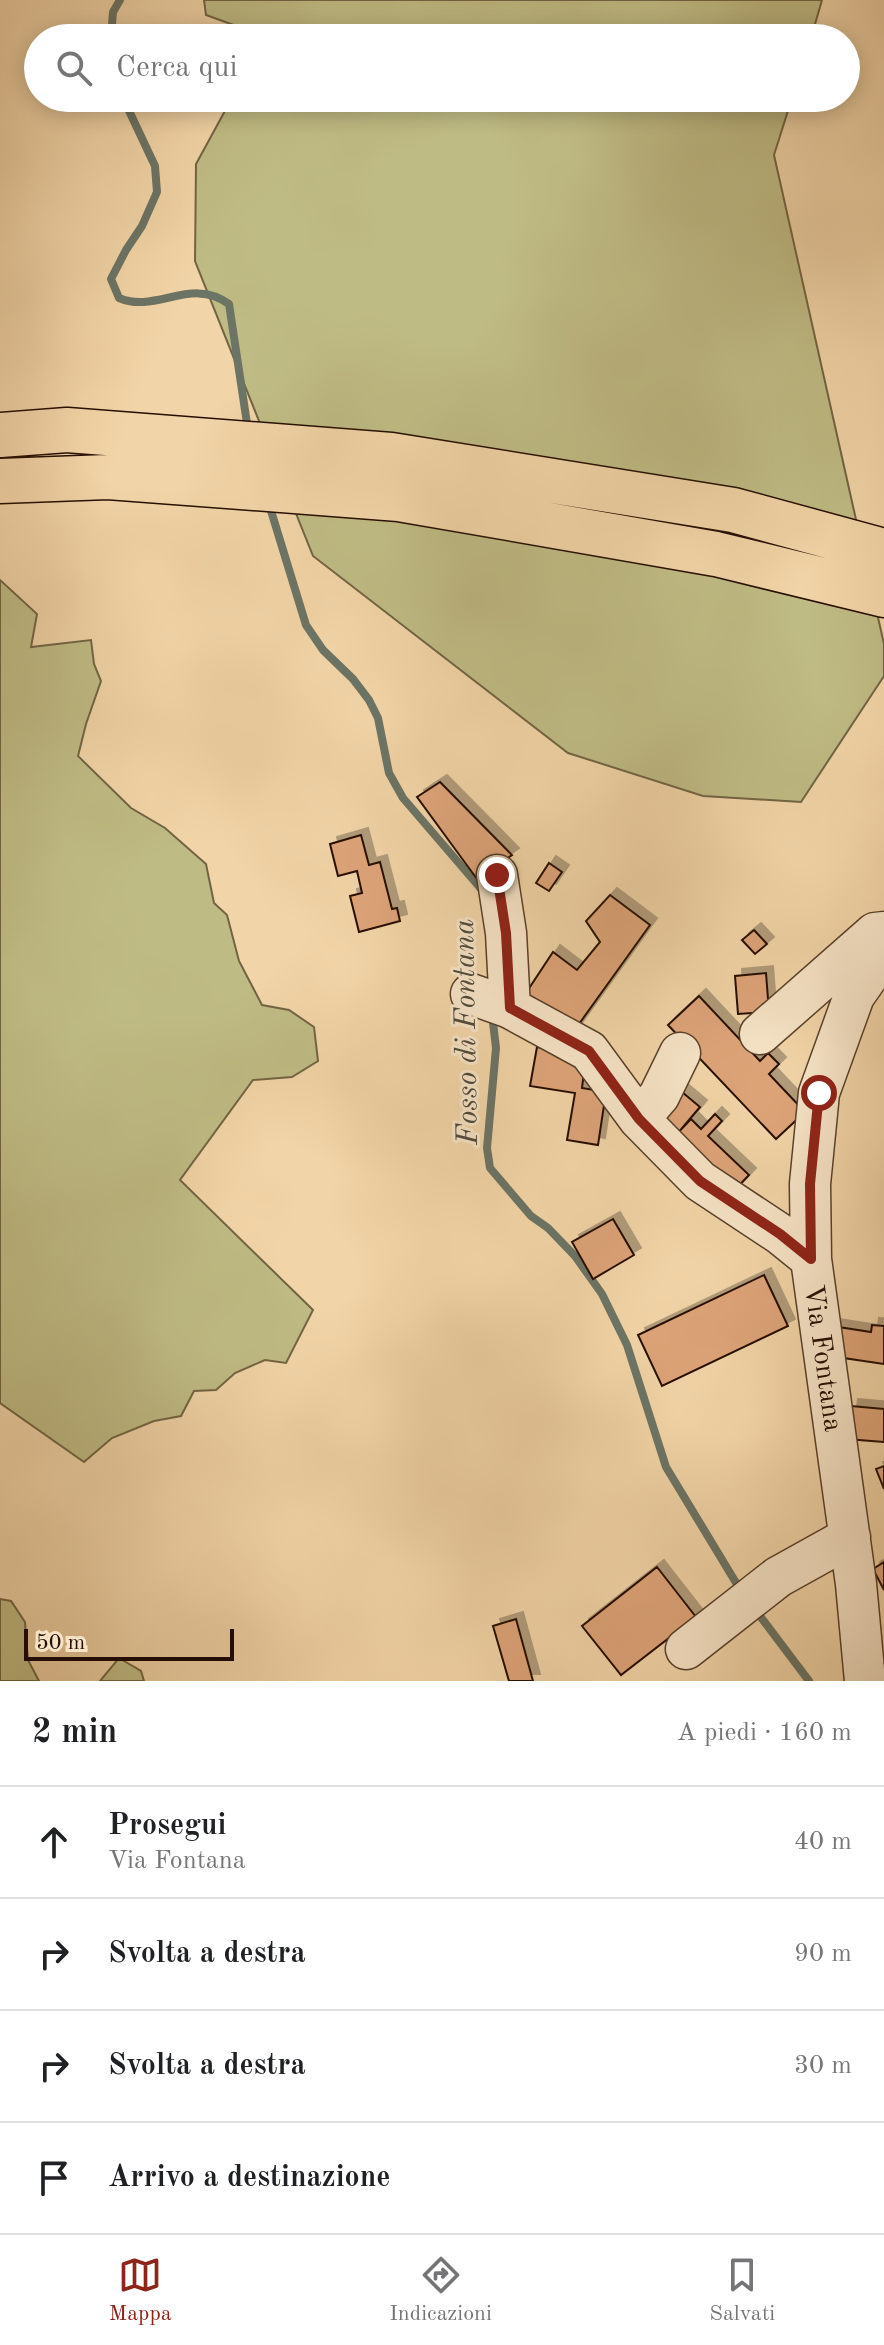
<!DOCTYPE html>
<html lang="it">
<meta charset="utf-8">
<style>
body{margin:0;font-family:"Old Standard TT",serif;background:#f2f2f2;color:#202124}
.scale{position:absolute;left:24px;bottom:20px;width:210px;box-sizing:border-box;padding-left:8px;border:4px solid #260e02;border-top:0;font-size:22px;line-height:28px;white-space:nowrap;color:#260e02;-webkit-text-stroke:6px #f6e3c6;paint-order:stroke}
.stop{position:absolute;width:24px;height:24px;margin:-18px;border:6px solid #8f2418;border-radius:50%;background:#fff}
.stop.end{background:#8f2418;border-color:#fff;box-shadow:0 2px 8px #0008}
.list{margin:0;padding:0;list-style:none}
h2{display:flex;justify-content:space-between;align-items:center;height:104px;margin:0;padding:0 32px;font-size:34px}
h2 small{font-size:26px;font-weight:400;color:#757577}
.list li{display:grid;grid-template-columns:52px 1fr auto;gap:24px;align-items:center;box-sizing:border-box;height:112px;padding:0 32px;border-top:2px solid #e0e0e0}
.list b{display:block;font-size:30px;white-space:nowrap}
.list p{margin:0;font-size:26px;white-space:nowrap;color:#757577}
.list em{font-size:26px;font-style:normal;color:#757577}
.icon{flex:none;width:44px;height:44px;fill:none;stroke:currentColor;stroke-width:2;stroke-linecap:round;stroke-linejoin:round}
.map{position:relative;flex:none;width:884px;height:1681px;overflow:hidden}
.search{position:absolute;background:#fff;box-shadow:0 4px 20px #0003;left:24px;right:24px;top:24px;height:88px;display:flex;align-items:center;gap:20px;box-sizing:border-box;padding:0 28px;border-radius:44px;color:#757577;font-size:30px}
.sheet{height:552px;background:#fff}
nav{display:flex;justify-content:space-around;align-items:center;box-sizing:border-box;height:112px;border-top:2px solid #e0e0e0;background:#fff;font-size:22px;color:#757577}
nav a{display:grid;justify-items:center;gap:4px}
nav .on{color:#8f2418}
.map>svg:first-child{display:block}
.green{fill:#bfbb84;stroke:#726443;stroke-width:2}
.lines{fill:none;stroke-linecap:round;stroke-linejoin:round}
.stream{stroke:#6c7465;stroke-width:8}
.building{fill:#dda478;stroke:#260e02;stroke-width:2;filter:url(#shadow)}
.minor-casing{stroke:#59402b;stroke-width:43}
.highway-casing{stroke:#260e02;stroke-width:47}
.minor{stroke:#f6e3c6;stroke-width:40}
.highway{stroke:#f1d4a7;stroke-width:44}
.route{stroke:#8f2418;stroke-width:10}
.labels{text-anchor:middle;stroke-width:6;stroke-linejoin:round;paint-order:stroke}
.street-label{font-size:28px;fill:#260e02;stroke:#f6e3c6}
.water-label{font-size:30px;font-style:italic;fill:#4f4a3c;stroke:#f6e3c6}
</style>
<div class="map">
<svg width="884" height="1681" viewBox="0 0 884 1681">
<defs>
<filter id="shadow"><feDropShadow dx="7" dy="-7" stdDeviation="0" flood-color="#0004"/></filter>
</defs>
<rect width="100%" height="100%" fill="#f1d4a7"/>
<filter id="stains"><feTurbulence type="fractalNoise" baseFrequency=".0025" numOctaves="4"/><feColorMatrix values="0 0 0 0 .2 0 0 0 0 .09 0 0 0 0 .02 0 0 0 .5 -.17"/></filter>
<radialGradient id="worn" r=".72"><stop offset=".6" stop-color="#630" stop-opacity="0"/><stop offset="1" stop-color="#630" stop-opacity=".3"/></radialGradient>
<path class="green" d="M 204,0 L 822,0 L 811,38 L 238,38 L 239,27 L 206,15 Z
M 232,98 L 792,98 L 774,155 L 884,644 L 884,676 L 801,802 L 703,796 L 568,753 L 313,556 L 195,261 L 196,164 Z
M 0,580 L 37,614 L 31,647 L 91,640 L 94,664 L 101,681 L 86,724 L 78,756 L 131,808 L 165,828 L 206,864 L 214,903 L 227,915 L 239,961 L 262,1005 L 289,1010 L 314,1027 L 318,1061 L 292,1077 L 253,1080 L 180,1180 L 313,1310 L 286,1363 L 265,1360 L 235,1373 L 216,1390 L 194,1391 L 181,1416 L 154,1421 L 112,1438 L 84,1462 L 0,1403 Z
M 0,1599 L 11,1601 L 25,1622 L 28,1660 L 39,1681 L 0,1681 Z
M 119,1658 L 141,1671 L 144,1681 L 100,1681 Z"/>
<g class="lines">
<path class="stream" d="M 111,38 L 113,12 L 120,0
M 123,98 L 155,166 L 157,192 L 142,226 L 126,250 L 111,279 L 119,298 C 156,314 191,276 229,304 L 248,430
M 268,501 L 306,625 L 323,650 L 353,679 L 369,700 L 378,718 L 389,773 L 403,798 L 482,890
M 492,1014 L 496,1048 L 487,1148 L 490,1168 L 531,1216 L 548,1228 L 575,1256 L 602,1294 L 627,1345 L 666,1467 L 741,1591
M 754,1608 L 809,1681"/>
</g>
<path class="building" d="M 440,782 L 512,855 L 477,879 L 417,797 Z
M 361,835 L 369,865 L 380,862 L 392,909 L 397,908 L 400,921 L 359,932 L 350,896 L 362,893 L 357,871 L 338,876 L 330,844 Z
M 549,863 L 562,872 L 549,891 L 536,883 Z
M 610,895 L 650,925 L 574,1031 L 524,996 L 553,952 L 577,970 L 600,942 L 586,921 Z
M 754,930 L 767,944 L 755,954 L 742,940 Z
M 766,973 L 769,1012 L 738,1014 L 735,976 Z
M 699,996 L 760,1061 L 768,1053 L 779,1064 L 769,1074 L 805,1112 L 776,1139 L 668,1025 Z
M 537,1047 L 586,1056 L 582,1088 L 606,1092 L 598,1145 L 567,1140 L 575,1093 L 530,1086 Z
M 682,1092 L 700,1107 L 678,1133 L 661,1118 Z
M 715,1114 L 722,1121 L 708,1136 L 749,1175 L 729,1196 L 671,1140 L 691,1119 L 701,1129 Z
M 613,1219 L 634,1255 L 593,1279 L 572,1242 Z
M 764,1275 L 788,1326 L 662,1386 L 638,1335 Z
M 872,1325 L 884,1326 L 884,1364 L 837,1357 L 832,1326 L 871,1332 Z
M 851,1406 L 884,1409 L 884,1442 L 847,1439 Z
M 884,1466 L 884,1489 L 876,1469 Z
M 884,1562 L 884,1590 L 873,1569 Z
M 657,1567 L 696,1617 L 621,1675 L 582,1626 Z
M 516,1619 L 533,1681 L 509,1681 L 493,1626 Z"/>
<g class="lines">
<defs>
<path id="minor" d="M 497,875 L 506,933 L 510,1008
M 471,994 L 510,1008 L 589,1051 L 639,1119 L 700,1181 L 780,1234 L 811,1259
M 760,1034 L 875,933 L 884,932
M 639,1119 L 659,1096 L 680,1053
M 686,1649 L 778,1577 L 850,1537
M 865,1681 L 856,1584 L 811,1259 L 810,1184 L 819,1093 L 854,996 L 884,953"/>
<path id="highway" d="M 0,435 L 67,430 L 391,455 L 733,510 L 884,551
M 0,481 L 108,477 L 399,499 L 716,554 L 884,595"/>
</defs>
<use href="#minor" class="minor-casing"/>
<use href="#highway" class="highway-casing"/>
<use href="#minor" class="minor"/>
<use href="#highway" class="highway"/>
</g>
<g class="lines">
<path class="route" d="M 497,875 L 506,933 L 510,1008 L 589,1051 L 639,1119 L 700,1181 L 780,1234 L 811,1259 L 810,1184 L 819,1093"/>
</g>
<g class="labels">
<g class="street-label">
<text transform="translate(825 1358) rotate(82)" y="10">Via Fontana</text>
</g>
<g class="water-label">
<text transform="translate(465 1032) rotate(-91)" y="10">Fosso di Fontana</text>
</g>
</g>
<rect width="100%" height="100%" filter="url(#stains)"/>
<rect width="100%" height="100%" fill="url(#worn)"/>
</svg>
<div class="scale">50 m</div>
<div class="stop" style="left:819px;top:1093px"></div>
<div class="stop end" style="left:497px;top:875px"></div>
<div class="search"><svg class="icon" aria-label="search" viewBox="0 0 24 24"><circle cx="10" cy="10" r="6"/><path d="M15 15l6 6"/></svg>Cerca qui</div>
</div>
<section class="sheet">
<h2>2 min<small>A piedi · 160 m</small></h2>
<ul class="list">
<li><svg class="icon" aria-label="ahead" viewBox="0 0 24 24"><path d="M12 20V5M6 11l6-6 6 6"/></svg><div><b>Prosegui</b><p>Via Fontana</p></div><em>40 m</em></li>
<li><svg class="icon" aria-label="right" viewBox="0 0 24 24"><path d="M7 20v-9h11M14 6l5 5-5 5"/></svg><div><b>Svolta a destra</b></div><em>90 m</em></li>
<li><svg class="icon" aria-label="right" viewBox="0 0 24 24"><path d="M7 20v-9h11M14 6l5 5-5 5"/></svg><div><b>Svolta a destra</b></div><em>30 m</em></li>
<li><svg class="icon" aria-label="arrive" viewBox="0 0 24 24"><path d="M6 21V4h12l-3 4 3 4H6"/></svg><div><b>Arrivo a destinazione</b></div></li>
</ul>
</section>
<nav>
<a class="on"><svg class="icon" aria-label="map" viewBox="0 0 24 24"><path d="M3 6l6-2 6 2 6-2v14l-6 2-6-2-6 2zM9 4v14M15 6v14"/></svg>Mappa</a>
<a><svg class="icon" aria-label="directions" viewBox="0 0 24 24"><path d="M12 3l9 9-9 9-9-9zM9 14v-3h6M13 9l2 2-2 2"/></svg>Indicazioni</a>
<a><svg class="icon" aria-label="saved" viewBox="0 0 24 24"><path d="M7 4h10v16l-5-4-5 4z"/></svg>Salvati</a>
</nav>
